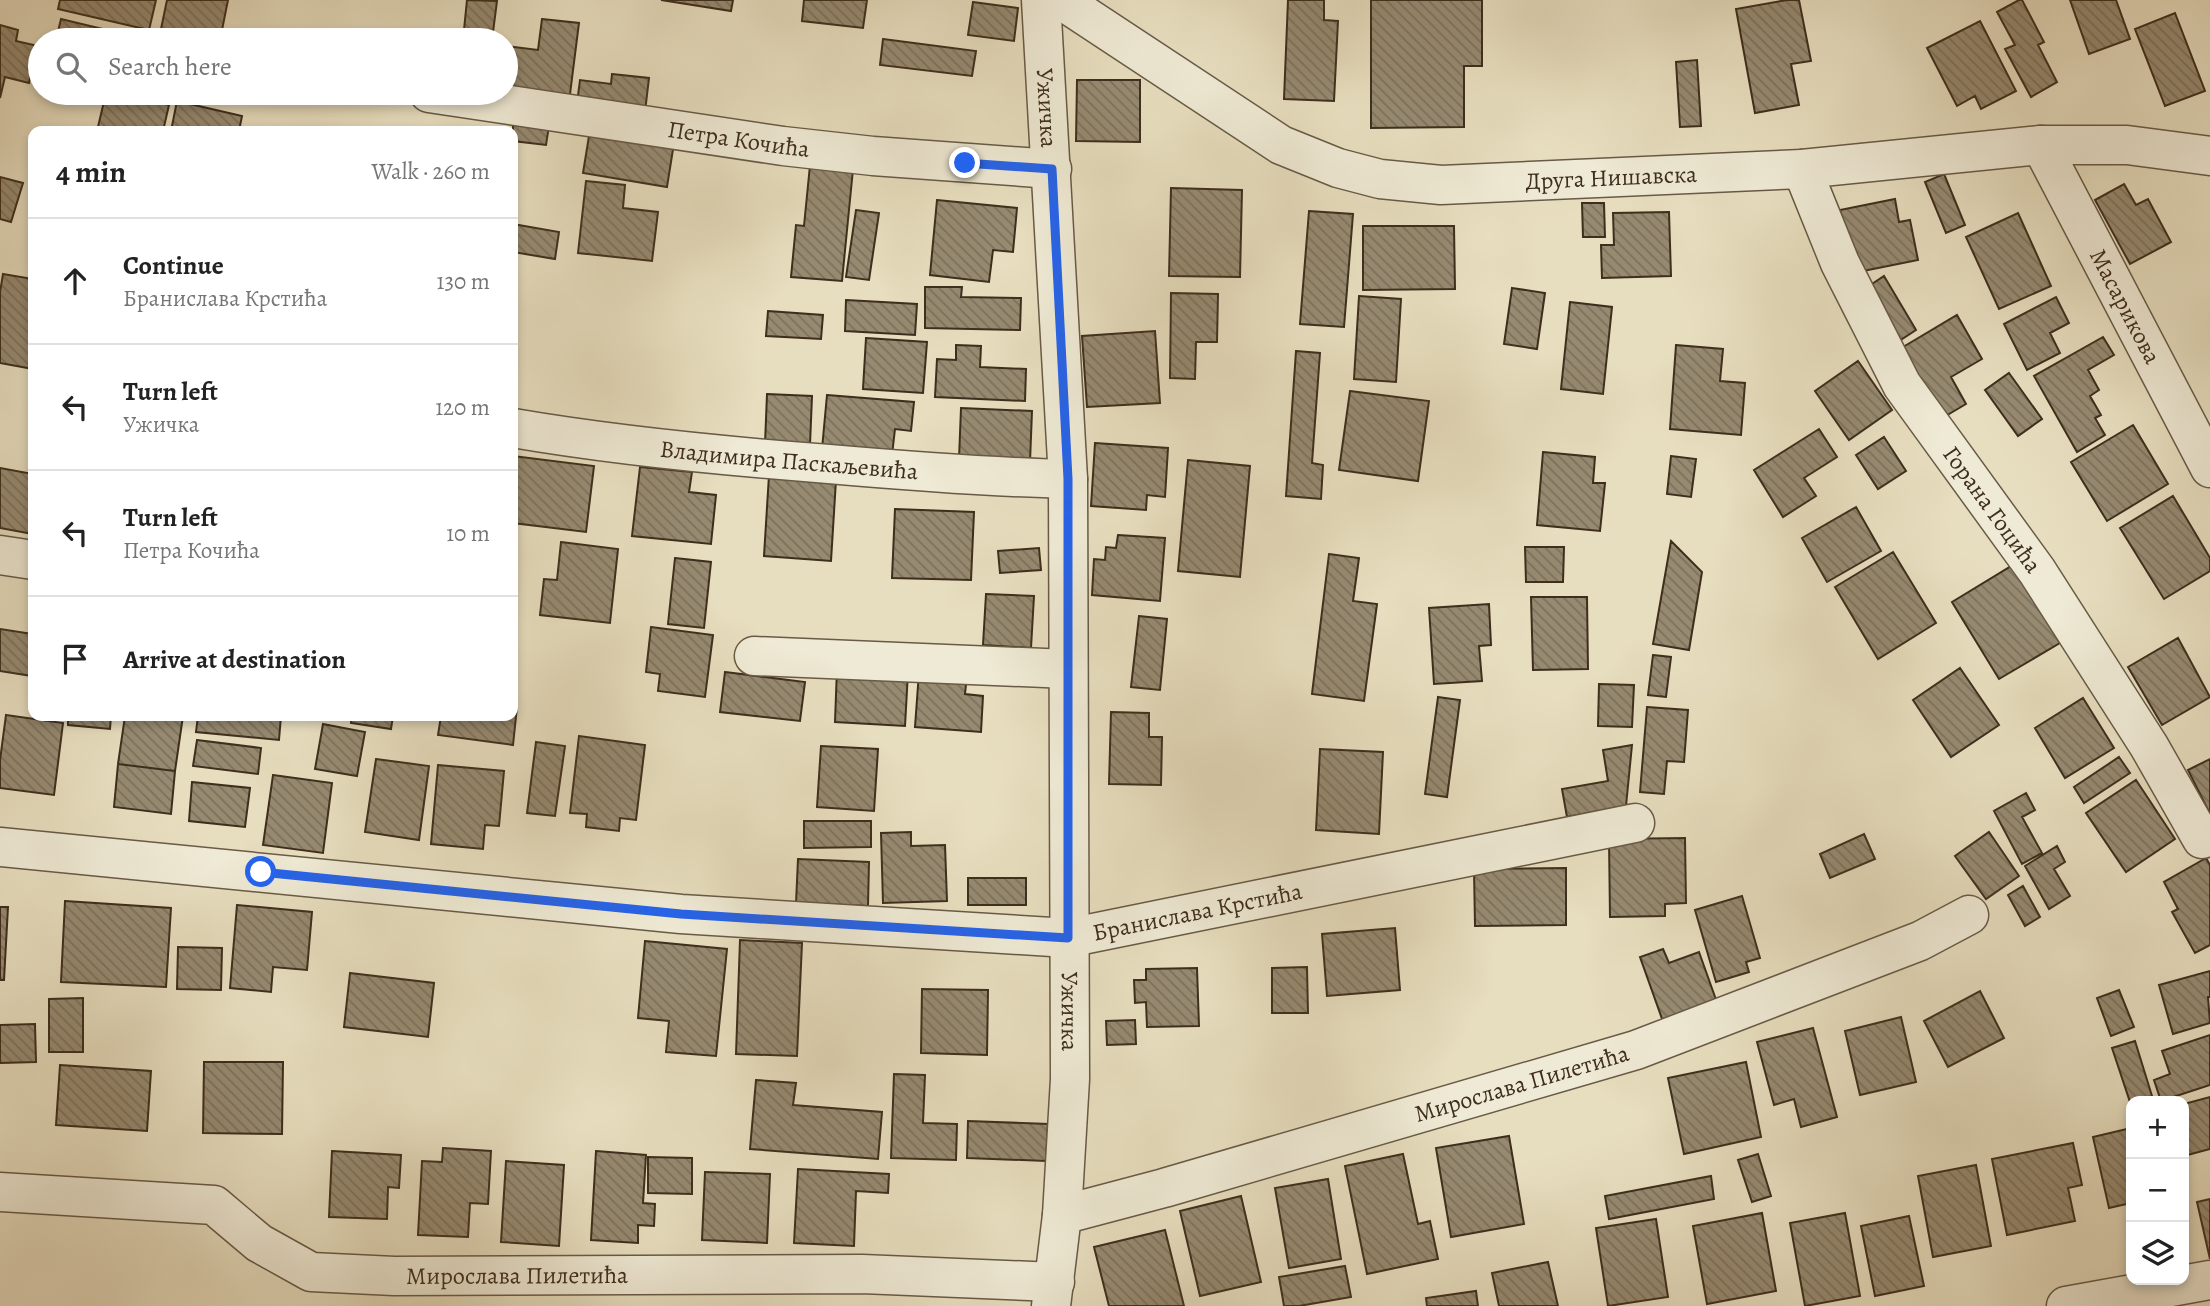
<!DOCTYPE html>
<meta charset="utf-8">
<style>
body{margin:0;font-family:Alegreya,serif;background:#f2f2f2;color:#222}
.controls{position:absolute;right:21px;bottom:21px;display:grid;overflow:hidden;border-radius:14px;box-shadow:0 4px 10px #0003}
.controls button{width:63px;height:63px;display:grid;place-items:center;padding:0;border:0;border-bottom:2px solid #e0e0e0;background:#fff;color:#222;font:35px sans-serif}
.stop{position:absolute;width:21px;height:21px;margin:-16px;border:5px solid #2563eb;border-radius:50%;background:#fff}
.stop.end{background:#2563eb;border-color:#fff;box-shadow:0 2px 7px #0008}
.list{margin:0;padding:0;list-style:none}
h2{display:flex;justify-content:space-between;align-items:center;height:91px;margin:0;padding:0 28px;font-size:30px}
h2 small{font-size:23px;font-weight:400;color:#767676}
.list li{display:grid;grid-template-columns:46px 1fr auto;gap:21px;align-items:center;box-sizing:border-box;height:126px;padding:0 28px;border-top:2px solid #e0e0e0}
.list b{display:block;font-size:26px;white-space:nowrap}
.list p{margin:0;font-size:23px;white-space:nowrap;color:#767676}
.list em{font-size:23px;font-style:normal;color:#767676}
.icon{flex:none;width:38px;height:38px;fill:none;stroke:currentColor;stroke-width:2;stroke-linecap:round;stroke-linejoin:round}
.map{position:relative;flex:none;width:2210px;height:1306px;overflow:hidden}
.search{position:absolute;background:#fff;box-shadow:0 4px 10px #0003;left:28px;top:28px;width:490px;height:77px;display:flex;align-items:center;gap:18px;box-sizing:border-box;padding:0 24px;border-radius:38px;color:#767676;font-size:26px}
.panel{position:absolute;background:#fff;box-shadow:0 4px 10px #0003;left:28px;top:126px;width:490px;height:595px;border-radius:14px}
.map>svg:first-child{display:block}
.building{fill:url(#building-back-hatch);stroke:#3e2e1d;stroke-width:2}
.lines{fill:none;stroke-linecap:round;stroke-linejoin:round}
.minor-casing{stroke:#685a46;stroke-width:41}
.minor{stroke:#efead5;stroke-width:38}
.route{stroke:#2563eb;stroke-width:9}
.labels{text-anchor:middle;stroke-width:6;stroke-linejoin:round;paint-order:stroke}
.street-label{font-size:24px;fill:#3e2e1d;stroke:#efead5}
</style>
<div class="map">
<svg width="2210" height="1306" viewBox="0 0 2210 1306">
<defs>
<pattern id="building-back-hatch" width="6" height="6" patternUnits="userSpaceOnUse" patternTransform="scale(1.75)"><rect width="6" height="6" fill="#968a71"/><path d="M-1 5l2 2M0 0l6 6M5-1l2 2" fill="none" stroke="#7c715c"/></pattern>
</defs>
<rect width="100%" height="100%" fill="#e7debf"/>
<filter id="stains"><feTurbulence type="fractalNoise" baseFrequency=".00286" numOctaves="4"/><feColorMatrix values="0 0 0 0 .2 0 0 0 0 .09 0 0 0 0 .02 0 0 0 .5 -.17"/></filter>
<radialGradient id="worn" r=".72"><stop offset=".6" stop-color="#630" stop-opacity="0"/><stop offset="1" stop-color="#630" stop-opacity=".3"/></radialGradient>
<path class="building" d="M 60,0 L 156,0 L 149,30 L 58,9 Z
M 167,0 L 228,0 L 220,40 L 161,29 Z
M 467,0 L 497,1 L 492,40 L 463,40 Z
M 661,0 L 733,0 L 731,11 Z
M 804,0 L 867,0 L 863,28 L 802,21 Z
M 1288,0 L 1324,0 L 1324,20 L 1338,21 L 1334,101 L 1284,99 Z
M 1371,0 L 1482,0 L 1482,66 L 1464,66 L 1464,127 L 1371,128 Z
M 1787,0 L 1799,0 L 1811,61 L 1791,64 L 1799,105 L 1755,113 L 1736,9 Z
M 2019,0 L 2022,0 L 2044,42 L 2038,45 L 2057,82 L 2031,97 L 2005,49 L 2015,45 L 1997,12 Z
M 2070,0 L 2116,0 L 2130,39 L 2089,54 Z
M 973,2 L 1018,8 L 1014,41 L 968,35 Z
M 2175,13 L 2205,91 L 2165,106 L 2135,29 Z
M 61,19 L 111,31 L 109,40 L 56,40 Z
M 542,19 L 579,23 L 569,102 L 506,93 L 506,46 L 538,50 Z
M 1980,21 L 2016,91 L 1981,109 L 1975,96 L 1957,106 L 1927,48 Z
M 0,25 L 18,30 L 16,41 L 38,46 L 29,83 L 5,77 L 0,98 Z
M 883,39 L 976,51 L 972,76 L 880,65 Z
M 1697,60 L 1701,126 L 1680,127 L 1676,62 Z
M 612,74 L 649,78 L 645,112 L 577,103 L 580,80 L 611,84 Z
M 1077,80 L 1140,80 L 1140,142 L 1076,141 Z
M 51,93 L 97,93 L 95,103 Z
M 106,93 L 154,93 L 152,101 L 169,105 L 163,131 L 97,131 Z
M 177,101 L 242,116 L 239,131 L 171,131 Z
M 513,122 L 549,126 L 546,145 L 513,141 Z
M 590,130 L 674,143 L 667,187 L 583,173 Z
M 811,155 L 854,159 L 842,281 L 791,277 L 796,225 L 804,226 Z
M 1944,174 L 1965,225 L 1946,233 L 1925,182 Z
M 0,177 L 23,183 L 11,222 L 0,219 Z
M 586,181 L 625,185 L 623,208 L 658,212 L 652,261 L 578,253 Z
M 2124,184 L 2136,205 L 2148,199 L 2171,242 L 2130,264 L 2095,200 Z
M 1171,188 L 1242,190 L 1240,277 L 1169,276 Z
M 1895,199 L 1899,222 L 1910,220 L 1918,260 L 1853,273 L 1840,210 Z
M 937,200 L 1017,208 L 1013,252 L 993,250 L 989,282 L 930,275 Z
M 1582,203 L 1604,203 L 1605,237 L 1583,237 Z
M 856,210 L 879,213 L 869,280 L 846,277 Z
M 1309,211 L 1353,214 L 1344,327 L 1300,324 Z
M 1669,212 L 1671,276 L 1602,278 L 1601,245 L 1614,245 L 1613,213 Z
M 2018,213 L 2051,286 L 1999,309 L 1966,237 Z
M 513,224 L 559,232 L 555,259 L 513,252 Z
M 1363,226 L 1454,226 L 1455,289 L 1363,290 Z
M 3,274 L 33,279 L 33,369 L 0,363 L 0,292 Z
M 1884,276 L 1916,330 L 1899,341 L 1866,288 Z
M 925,287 L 962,287 L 961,297 L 1021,298 L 1020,330 L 925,328 Z
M 1512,288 L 1545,293 L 1537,349 L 1504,344 Z
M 1171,293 L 1218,294 L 1217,342 L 1196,342 L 1195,379 L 1170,378 Z
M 1359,296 L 1401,299 L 1396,382 L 1354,379 Z
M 2056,297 L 2069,323 L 2050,333 L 2060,353 L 2027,370 L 2004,324 Z
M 846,300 L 917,304 L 915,335 L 845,331 Z
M 1570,302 L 1612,307 L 1603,394 L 1561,389 Z
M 768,311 L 823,315 L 821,339 L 766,336 Z
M 1957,315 L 1982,359 L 1951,377 L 1966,404 L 1939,420 L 1898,350 Z
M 1155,331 L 1160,403 L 1087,407 L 1082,336 Z
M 2103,337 L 2114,355 L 2088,370 L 2099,390 L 2090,396 L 2101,415 L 2095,418 L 2105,435 L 2077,452 L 2034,376 Z
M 866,338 L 927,342 L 923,393 L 863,389 Z
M 956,345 L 981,346 L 980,367 L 1026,369 L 1025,401 L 935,397 L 937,359 L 956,360 Z
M 1676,345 L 1723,349 L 1720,381 L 1745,383 L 1741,435 L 1670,429 Z
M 1296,351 L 1320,353 L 1312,463 L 1323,465 L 1321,499 L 1286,496 Z
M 1858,361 L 1892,410 L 1849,440 L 1815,391 Z
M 2009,373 L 2042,419 L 2018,436 L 1985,390 Z
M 1350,391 L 1429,401 L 1418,481 L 1339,470 Z
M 767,394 L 812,396 L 810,445 L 765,444 Z
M 827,395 L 914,402 L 911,431 L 895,429 L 892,455 L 822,449 Z
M 961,408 L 1032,411 L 1030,462 L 959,459 Z
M 2133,425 L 2168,484 L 2107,521 L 2071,462 Z
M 1819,429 L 1837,457 L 1804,478 L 1816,496 L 1783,517 L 1754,470 Z
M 1884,437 L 1906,471 L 1878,489 L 1856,455 Z
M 1095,443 L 1168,448 L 1165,497 L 1147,495 L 1146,510 L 1091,506 Z
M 1543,452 L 1595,457 L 1593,483 L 1605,483 L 1600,531 L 1537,525 Z
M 513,456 L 594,466 L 586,532 L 513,523 Z
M 1671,456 L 1696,459 L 1691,497 L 1667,494 Z
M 1188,460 L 1250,466 L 1240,577 L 1178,571 Z
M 640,467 L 692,472 L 689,492 L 716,495 L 711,544 L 632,536 Z
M 0,468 L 33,474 L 33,534 L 0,528 Z
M 769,475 L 836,480 L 831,561 L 764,556 Z
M 2173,496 L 2210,558 L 2210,571 L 2164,599 L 2120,528 Z
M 1856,507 L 1881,551 L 1827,582 L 1802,538 Z
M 895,509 L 974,512 L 971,580 L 892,578 Z
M 1118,535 L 1165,538 L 1160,601 L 1092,595 L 1094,559 L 1105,560 L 1106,547 L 1116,548 Z
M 1671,541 L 1702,572 L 1689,650 L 1653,644 Z
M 561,542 L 618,549 L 610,623 L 540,615 L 544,579 L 557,580 Z
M 1525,547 L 1564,547 L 1563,582 L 1526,582 Z
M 1039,548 L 1041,570 L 1000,573 L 998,551 Z
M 1893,552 L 1936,623 L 1878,659 L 1835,587 Z
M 1329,554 L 1359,558 L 1353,601 L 1377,604 L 1364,701 L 1312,694 Z
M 675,558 L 711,562 L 704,628 L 668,624 Z
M 2013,565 L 2060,643 L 1999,679 L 1952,602 Z
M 986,594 L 1034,596 L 1031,648 L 983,645 Z
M 1531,597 L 1587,597 L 1588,669 L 1533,670 Z
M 1489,604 L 1491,645 L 1479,646 L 1482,681 L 1434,684 L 1429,608 Z
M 1139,616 L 1167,619 L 1160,690 L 1131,687 Z
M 651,627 L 713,635 L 705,697 L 658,691 L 660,674 L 646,672 Z
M 0,629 L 33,634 L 32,676 L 0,671 Z
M 2178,638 L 2210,697 L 2162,725 L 2128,667 Z
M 1653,655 L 1671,657 L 1666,697 L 1648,695 Z
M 837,668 L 908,672 L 905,726 L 835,722 Z
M 1960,668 L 1999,725 L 1951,757 L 1913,700 Z
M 725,672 L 805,682 L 800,721 L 720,712 Z
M 919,672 L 967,675 L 965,694 L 983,696 L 981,732 L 915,727 Z
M 1599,684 L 1634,685 L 1632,727 L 1598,726 Z
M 1438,697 L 1460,700 L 1447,797 L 1425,794 Z
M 2083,698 L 2114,748 L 2065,778 L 2035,728 Z
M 513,706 L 517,707 L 513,745 L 438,735 L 441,716 L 513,716 Z
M 1647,707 L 1688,710 L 1684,762 L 1667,761 L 1664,794 L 1640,792 Z
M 1111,712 L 1149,713 L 1149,737 L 1162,737 L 1161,785 L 1109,784 Z
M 6,715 L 63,723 L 54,795 L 0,788 L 0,760 Z
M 68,716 L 111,716 L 110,729 L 68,725 Z
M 125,716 L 183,716 L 175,771 L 118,764 Z
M 198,716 L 281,716 L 279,740 L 196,732 Z
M 352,716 L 393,716 L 391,729 L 351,723 Z
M 323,724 L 365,732 L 357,776 L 315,769 Z
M 579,736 L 645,745 L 636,820 L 620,818 L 619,831 L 586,827 L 587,814 L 570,813 Z
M 197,740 L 261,748 L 258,774 L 193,766 Z
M 536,742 L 565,746 L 555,816 L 527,813 Z
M 1632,745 L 1626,806 L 1567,817 L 1562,789 L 1608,781 L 1603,750 Z
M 821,746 L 878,749 L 874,811 L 817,807 Z
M 1320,749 L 1383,752 L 1379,834 L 1316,830 Z
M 2119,757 L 2130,773 L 2084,803 L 2074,787 Z
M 376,759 L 429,766 L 419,840 L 365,832 Z
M 2210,759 L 2210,814 L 2188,770 Z
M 118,764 L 175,771 L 171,814 L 114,807 Z
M 438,765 L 504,771 L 499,826 L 485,825 L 483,849 L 431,844 Z
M 273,775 L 332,783 L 323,853 L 263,845 Z
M 2136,780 L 2175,839 L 2126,872 L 2086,813 Z
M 192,782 L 250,788 L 245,827 L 189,821 Z
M 2026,793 L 2035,810 L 2022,817 L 2042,853 L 2022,864 L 1994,811 Z
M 804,821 L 871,821 L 871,847 L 804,848 Z
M 911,832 L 911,846 L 945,845 L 947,901 L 883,903 L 881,833 Z
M 1989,832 L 2019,876 L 1986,899 L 1955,856 Z
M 1864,834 L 1875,859 L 1830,878 L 1820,854 Z
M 1685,838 L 1686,903 L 1665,904 L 1665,916 L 1610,917 L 1609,839 Z
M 2057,846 L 2065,862 L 2054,869 L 2070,896 L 2049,909 L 2025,866 Z
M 2206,858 L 2210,865 L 2210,945 L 2195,953 L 2172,912 L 2178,909 L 2164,882 Z
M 798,859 L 869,862 L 868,906 L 796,903 Z
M 1566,868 L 1566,925 L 1475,926 L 1474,869 Z
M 968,878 L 1026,878 L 1026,905 L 968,905 Z
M 2023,886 L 2040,917 L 2025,926 L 2008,895 Z
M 1742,896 L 1760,958 L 1746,962 L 1749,972 L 1716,982 L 1695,910 Z
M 65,901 L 171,908 L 166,987 L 61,982 Z
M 237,905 L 312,912 L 307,970 L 273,967 L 271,992 L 230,988 Z
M 0,907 L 8,907 L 4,980 L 0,980 Z
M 1395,928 L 1400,990 L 1327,996 L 1322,934 Z
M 740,940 L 802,943 L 797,1056 L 736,1054 Z
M 645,941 L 727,949 L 716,1056 L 666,1052 L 669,1021 L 638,1018 Z
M 178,947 L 222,948 L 221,990 L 177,989 Z
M 1663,949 L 1669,963 L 1699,952 L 1720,1011 L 1666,1030 L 1640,957 Z
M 1307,967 L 1308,1013 L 1272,1013 L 1272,968 Z
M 1197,968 L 1199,1026 L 1147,1027 L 1146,1002 L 1135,1003 L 1134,980 L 1146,980 L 1146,969 Z
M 2210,971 L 2210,997 L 2208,997 L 2210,1023 L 2173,1034 L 2159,985 Z
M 350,973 L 434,983 L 428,1037 L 344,1027 Z
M 922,989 L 988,990 L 987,1055 L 921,1053 Z
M 2119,990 L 2134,1027 L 2111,1036 L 2097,998 Z
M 1980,991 L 2004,1038 L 1948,1067 L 1924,1021 Z
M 83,998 L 83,1052 L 49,1052 L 49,999 Z
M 1901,1017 L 1916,1082 L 1860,1095 L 1845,1031 Z
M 1135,1020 L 1136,1044 L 1107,1045 L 1106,1021 Z
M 35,1024 L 36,1062 L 0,1063 L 0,1025 Z
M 1813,1028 L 1837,1117 L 1801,1127 L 1794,1099 L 1774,1105 L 1757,1042 Z
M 2210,1035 L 2210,1085 L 2161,1101 L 2154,1080 L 2170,1074 L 2162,1051 Z
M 2135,1041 L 2152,1096 L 2130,1102 L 2112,1048 Z
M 204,1062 L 283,1062 L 282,1134 L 203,1133 Z
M 1746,1062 L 1761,1137 L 1684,1154 L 1668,1078 Z
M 60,1065 L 151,1071 L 147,1131 L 56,1125 Z
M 894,1074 L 925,1075 L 923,1123 L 957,1124 L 956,1160 L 891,1158 Z
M 756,1080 L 796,1083 L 793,1105 L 882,1112 L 878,1159 L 750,1149 Z
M 2210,1097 L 2210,1149 L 2184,1156 L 2184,1104 Z
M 968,1121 L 1048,1124 L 1046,1161 L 967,1158 Z
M 2131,1128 L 2131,1203 L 2109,1208 L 2093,1137 Z
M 1509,1136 L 1524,1224 L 1451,1237 L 1436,1148 Z
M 2073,1143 L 2082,1185 L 2068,1188 L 2075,1221 L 2007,1235 L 1992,1159 Z
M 443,1148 L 491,1151 L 488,1204 L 470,1203 L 468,1237 L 418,1235 L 422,1161 L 442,1162 Z
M 332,1151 L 401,1155 L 399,1188 L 388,1187 L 387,1219 L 329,1217 Z
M 596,1151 L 646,1155 L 643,1203 L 655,1204 L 654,1226 L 638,1225 L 638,1243 L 591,1240 Z
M 1403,1154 L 1418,1224 L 1430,1221 L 1438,1259 L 1367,1274 L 1345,1166 Z
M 1758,1154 L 1771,1196 L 1752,1202 L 1738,1160 Z
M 648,1157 L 692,1158 L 692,1194 L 648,1193 Z
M 506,1161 L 564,1165 L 559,1246 L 501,1242 Z
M 1976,1165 L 1991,1246 L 1933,1257 L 1918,1176 Z
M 798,1169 L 889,1174 L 888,1193 L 856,1191 L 854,1246 L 794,1243 Z
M 705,1172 L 770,1174 L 767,1243 L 702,1240 Z
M 1711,1176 L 1714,1199 L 1609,1219 L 1605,1196 Z
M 1328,1179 L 1341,1259 L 1289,1268 L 1275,1188 Z
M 1241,1196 L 1261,1282 L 1200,1296 L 1180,1211 Z
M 2210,1199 L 2210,1259 L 2197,1202 Z
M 1762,1213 L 1776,1291 L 1707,1304 L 1693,1226 Z
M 1845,1213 L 1860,1296 L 1805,1306 L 1790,1223 Z
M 1909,1216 L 1924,1286 L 1875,1296 L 1861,1226 Z
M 1656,1219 L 1668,1297 L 1608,1306 L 1596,1228 Z
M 1165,1230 L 1184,1306 L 1109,1306 L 1094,1247 Z
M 1548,1262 L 1558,1306 L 1499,1306 L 1492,1273 Z
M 1345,1266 L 1351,1297 L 1299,1306 L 1284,1306 L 1279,1277 Z
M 1476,1291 L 1478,1306 L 1427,1306 L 1426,1298 Z"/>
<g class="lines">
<defs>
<g id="minor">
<path id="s1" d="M 1041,0 L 1068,479 L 1070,1079 L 1062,1215 L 1051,1306"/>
<path id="s2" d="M 1061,0 L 1281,145 L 1338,168 L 1380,179 L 1441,185 L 1802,169 L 2041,145 L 2127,145 L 2210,156"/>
<path id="s3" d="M 429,93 L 783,146 L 873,156 L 1052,169"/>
<path id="s4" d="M 2041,145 L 2210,468"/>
<path id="s5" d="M 1802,169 L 1840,263 L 1902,385 L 2037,571 L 2149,746 L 2202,839"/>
<path id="s6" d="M 513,428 C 618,446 723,456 829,464 C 909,471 988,477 1068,479"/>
<path d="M 0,555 L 33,560"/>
<path d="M 754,656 L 1068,669"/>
<path id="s7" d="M 0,847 L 681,914 L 1068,938 L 1635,823"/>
<path id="s8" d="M 0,1192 L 214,1205 L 259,1243 L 311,1272 L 394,1276 L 862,1274 L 1055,1282"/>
<path id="s9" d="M 1062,1215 L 1164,1188 L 1636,1050 L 1920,941 L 1969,915"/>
<path d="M 2066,1306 L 2210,1280"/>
</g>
</defs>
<use href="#minor" class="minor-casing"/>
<use href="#minor" class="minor"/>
</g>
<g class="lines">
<path class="route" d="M 261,872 L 681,914 L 1068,938 L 1068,479 L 1052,169 L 965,163"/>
</g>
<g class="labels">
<g class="street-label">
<text dy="8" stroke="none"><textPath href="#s1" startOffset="108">Ужичка</textPath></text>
<text dy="8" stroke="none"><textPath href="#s3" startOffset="313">Петра Кочића</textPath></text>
<text dy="8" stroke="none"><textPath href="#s2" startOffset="600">Друга Нишавска</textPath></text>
<text dy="8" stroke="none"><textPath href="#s4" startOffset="182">Масарикова</textPath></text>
<text dy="8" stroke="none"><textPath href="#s6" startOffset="278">Владимира Паскаљевића</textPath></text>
<text dy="8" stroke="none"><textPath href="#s5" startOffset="392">Горана Гоцића</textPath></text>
<text dy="8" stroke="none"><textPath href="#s7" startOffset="1204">Бранислава Крстића</textPath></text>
<text dy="8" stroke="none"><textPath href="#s1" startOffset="1012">Ужичка</textPath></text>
<text dy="8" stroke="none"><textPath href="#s9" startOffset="478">Мирослава Пилетића</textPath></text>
<text dy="8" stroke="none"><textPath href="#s8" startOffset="539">Мирослава Пилетића</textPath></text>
</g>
</g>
<rect width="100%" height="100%" filter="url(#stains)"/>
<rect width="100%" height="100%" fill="url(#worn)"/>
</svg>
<div class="controls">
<button>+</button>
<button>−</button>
<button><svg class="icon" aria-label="layers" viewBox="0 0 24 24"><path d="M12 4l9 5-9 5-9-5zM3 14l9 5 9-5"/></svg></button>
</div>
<div class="stop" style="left:261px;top:872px"></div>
<div class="stop end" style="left:965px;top:163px"></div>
<div class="search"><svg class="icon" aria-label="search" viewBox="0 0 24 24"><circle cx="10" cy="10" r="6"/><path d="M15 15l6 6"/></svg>Search here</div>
<section class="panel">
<h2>4 min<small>Walk · 260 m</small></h2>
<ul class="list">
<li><svg class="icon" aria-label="ahead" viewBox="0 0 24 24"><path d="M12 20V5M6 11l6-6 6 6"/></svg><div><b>Continue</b><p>Бранислава Крстића</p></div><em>130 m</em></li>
<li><svg class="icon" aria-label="left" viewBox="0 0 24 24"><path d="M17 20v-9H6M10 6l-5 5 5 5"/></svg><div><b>Turn left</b><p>Ужичка</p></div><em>120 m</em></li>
<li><svg class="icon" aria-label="left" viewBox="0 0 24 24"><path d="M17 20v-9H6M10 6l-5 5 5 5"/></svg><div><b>Turn left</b><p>Петра Кочића</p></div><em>10 m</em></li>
<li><svg class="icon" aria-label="arrive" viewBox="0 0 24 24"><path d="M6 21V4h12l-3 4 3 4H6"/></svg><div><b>Arrive at destination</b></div></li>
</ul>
</section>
</div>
